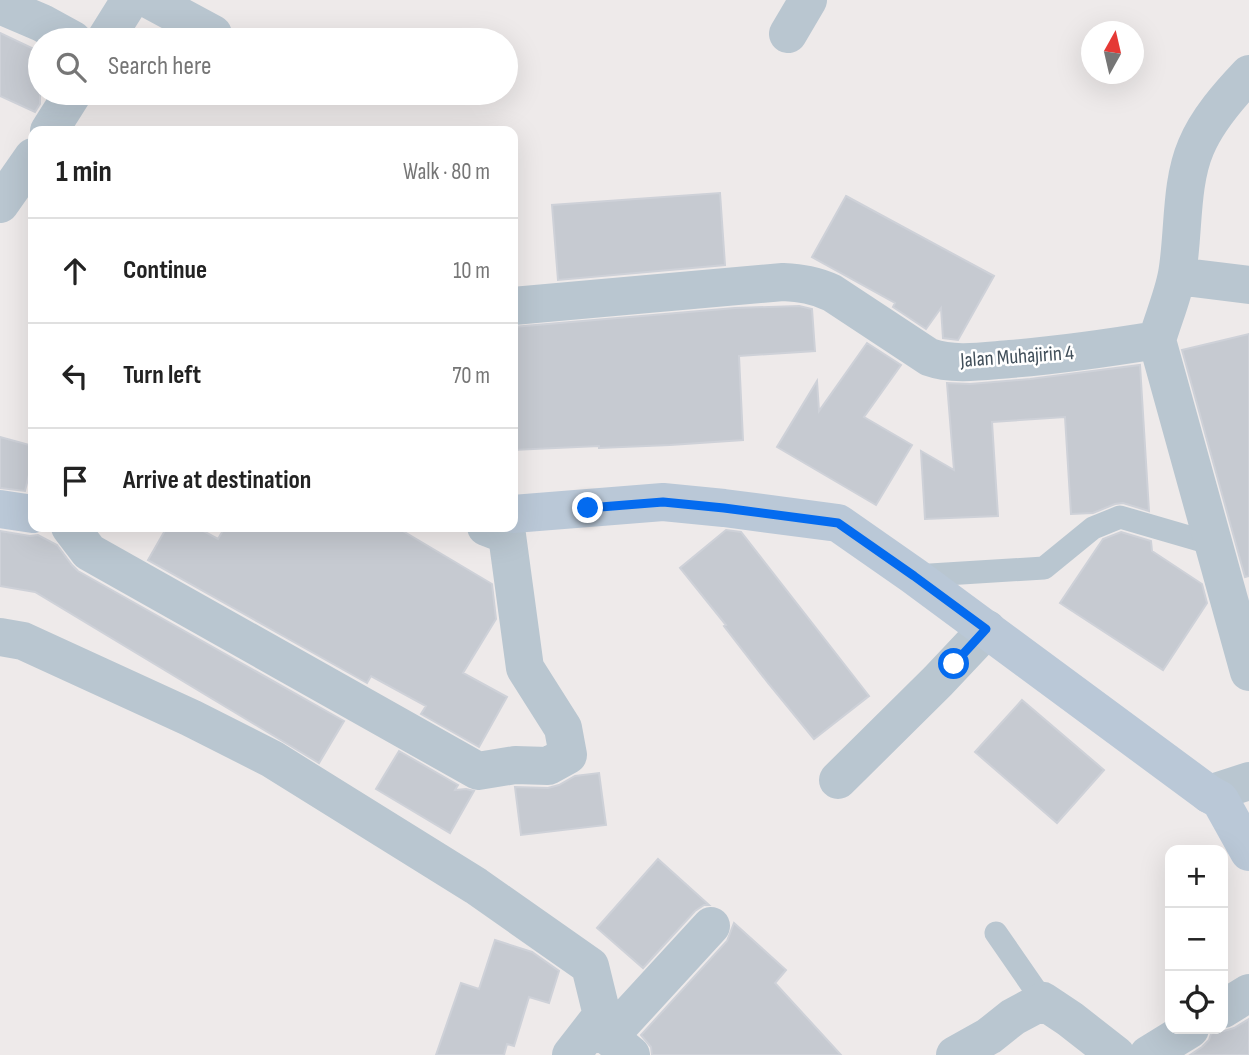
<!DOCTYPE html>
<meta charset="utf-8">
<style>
body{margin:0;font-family:"Sofia Sans Condensed",sans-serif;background:#f6f6f6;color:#222}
.controls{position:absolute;right:21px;bottom:21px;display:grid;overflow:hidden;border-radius:14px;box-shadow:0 7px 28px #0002}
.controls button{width:63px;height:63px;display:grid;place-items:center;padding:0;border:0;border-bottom:2px solid #e0e0e0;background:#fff;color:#222;font:35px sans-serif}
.compass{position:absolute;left:1081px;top:21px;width:63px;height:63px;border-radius:50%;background:#fff;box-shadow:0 7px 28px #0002;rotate:8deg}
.stop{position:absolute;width:21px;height:21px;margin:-16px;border:5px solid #046bef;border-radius:50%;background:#fff}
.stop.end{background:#046bef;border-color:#fff;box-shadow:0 2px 7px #0008}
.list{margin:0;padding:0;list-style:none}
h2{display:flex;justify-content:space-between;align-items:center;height:91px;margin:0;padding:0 28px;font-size:30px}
h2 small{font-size:23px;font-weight:400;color:#767676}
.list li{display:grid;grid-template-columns:46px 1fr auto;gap:21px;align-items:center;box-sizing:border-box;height:105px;padding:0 28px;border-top:2px solid #e0e0e0}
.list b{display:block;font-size:26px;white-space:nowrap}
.list em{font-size:23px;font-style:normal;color:#767676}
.icon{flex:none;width:38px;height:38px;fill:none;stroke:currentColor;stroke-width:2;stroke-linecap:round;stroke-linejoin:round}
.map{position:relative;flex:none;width:1249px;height:1055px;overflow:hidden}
.search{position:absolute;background:#fff;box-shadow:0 7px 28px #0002;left:28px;top:28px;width:490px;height:77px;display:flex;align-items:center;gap:18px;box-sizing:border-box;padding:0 24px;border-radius:38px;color:#767676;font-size:26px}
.panel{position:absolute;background:#fff;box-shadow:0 7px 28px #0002;left:28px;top:126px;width:490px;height:406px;border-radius:14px}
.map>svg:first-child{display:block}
.building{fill:#c6cad1;stroke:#ced1d8;stroke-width:2}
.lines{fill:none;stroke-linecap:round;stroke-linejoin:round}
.lane{stroke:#b9c6d0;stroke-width:23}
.street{stroke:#b9c6d0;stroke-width:38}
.secondary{stroke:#bac8d7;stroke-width:38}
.route{stroke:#046bef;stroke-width:9}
.labels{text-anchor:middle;stroke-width:5;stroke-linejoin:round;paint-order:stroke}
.street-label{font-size:21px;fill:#414f5a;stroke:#fff}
</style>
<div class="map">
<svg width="1249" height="1055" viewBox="0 0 1249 1055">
<rect width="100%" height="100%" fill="#eeeaea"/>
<path class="building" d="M 0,33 L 40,52 L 40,104 L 35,112 L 0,96 Z
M 720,193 L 725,265 L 558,280 L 552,205 Z
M 846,196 L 994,276 L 958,340 L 943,338 L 941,308 L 926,329 L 893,307 L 895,303 L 812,257 Z
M 799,306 L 812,309 L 815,351 L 739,356 L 743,440 L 670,445 L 599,448 L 599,446 L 513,450 L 513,327 L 735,308 Z
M 1249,334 L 1249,576 L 1245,577 L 1182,350 Z
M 867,343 L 901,365 L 864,417 L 912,445 L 876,505 L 777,447 L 817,381 L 819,411 Z
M 1140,365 L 1149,511 L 1123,503 L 1115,504 L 1093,513 L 1071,514 L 1065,417 L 992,422 L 998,516 L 925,519 L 921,451 L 954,470 L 947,383 L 970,384 L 1030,379 Z
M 0,437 L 33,446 L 33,459 L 25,491 L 0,488 Z
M 167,527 L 196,527 L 218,539 L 225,527 L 396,527 L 492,584 L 496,619 L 463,673 L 507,697 L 479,747 L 421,714 L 426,706 L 371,676 L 367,683 L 148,560 Z
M 726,530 L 741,532 L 869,696 L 814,739 L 768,683 L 724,626 L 726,625 L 680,568 Z
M 0,531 L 30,536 L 38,535 L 57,545 L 72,565 L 78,571 L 344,721 L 319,763 L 35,592 L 0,586 Z
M 1121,532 L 1151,541 L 1152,551 L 1202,584 L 1207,603 L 1163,670 L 1060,603 L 1103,539 Z
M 1022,700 L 1104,770 L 1057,823 L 975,752 Z
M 399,751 L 458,785 L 455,790 L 466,789 L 474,791 L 450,833 L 376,789 Z
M 599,773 L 606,825 L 521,835 L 515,787 L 548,788 L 559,785 L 575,776 Z
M 658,859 L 709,905 L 704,905 L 695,911 L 643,968 L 597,928 Z
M 734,923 L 786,970 L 775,983 L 841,1055 L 652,1055 L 651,1047 L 641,1035 L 727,941 Z
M 495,940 L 532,952 L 559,971 L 549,1003 L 529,997 L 514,1046 L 507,1044 L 504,1055 L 436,1055 L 461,983 L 479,989 Z
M 1249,1019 L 1249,1055 L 1190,1055 L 1202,1047 L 1209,1040 L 1211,1034 L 1218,1030 L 1224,1031 L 1234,1028 Z"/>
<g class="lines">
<path class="lane" d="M 914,576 L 1044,568 L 1093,528 L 1120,517 L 1213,544
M 996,933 L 1043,1001"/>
<path class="street" d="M 150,0 L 213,34
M 0,5 L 42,23 L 73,40
M 788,34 L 808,0
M 105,40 L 130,0
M 49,131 L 73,93
M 0,204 L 33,157
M 1177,276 L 1249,285
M 513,306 L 783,282 C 801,283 815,285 832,293 L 929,357 C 954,366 984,361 1010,359 C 1059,355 1108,348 1157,340 L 1249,672
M 1157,340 C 1163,319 1173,296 1177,274 C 1184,234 1180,184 1196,147 C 1207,120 1229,95 1249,74
M 70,527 L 89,552 L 478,771 L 515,765 L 548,766 L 568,755 L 563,728 L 525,668 L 507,535 L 486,527
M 0,637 L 23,641 L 191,718 L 272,759 L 476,886 L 590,966 L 602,1015 L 609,1037 L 631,1055
M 838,780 L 938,681 L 987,629
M 1209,794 L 1249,781
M 1223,1009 L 1249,993
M 609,1037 L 711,926
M 571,1055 L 602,1015
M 955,1055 L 989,1036 L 1013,1017 L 1043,1001 L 1070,1019 L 1116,1055
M 1148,1055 L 1190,1029"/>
<path class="secondary" d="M 0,509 L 33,514
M 513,514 L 663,502 L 724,508 L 838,523 L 914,576 L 1209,794 L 1220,800 L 1249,852"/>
</g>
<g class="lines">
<path class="route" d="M 588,508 L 663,502 L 724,508 L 838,523 L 914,576 L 986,629 L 954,664"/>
</g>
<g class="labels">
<g class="street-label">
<text transform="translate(1017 356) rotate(-4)" y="7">Jalan Muhajirin 4</text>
</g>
</g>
</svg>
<div class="controls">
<button>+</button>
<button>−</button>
<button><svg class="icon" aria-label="locate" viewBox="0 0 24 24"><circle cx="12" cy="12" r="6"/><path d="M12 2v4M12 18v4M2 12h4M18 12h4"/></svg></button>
</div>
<svg class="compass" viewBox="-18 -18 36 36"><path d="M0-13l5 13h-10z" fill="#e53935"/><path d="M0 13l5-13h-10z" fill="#767676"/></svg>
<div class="stop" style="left:954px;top:664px"></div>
<div class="stop end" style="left:588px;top:508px"></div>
<div class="search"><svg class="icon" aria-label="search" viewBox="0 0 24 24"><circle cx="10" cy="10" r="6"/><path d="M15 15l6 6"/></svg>Search here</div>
<section class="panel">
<h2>1 min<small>Walk · 80 m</small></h2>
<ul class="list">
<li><svg class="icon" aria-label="ahead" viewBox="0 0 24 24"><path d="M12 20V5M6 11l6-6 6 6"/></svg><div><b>Continue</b></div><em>10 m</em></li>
<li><svg class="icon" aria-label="left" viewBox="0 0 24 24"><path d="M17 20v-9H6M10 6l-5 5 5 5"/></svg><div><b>Turn left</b></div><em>70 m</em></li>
<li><svg class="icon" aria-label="arrive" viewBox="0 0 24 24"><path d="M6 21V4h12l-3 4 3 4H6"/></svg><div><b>Arrive at destination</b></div></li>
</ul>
</section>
</div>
